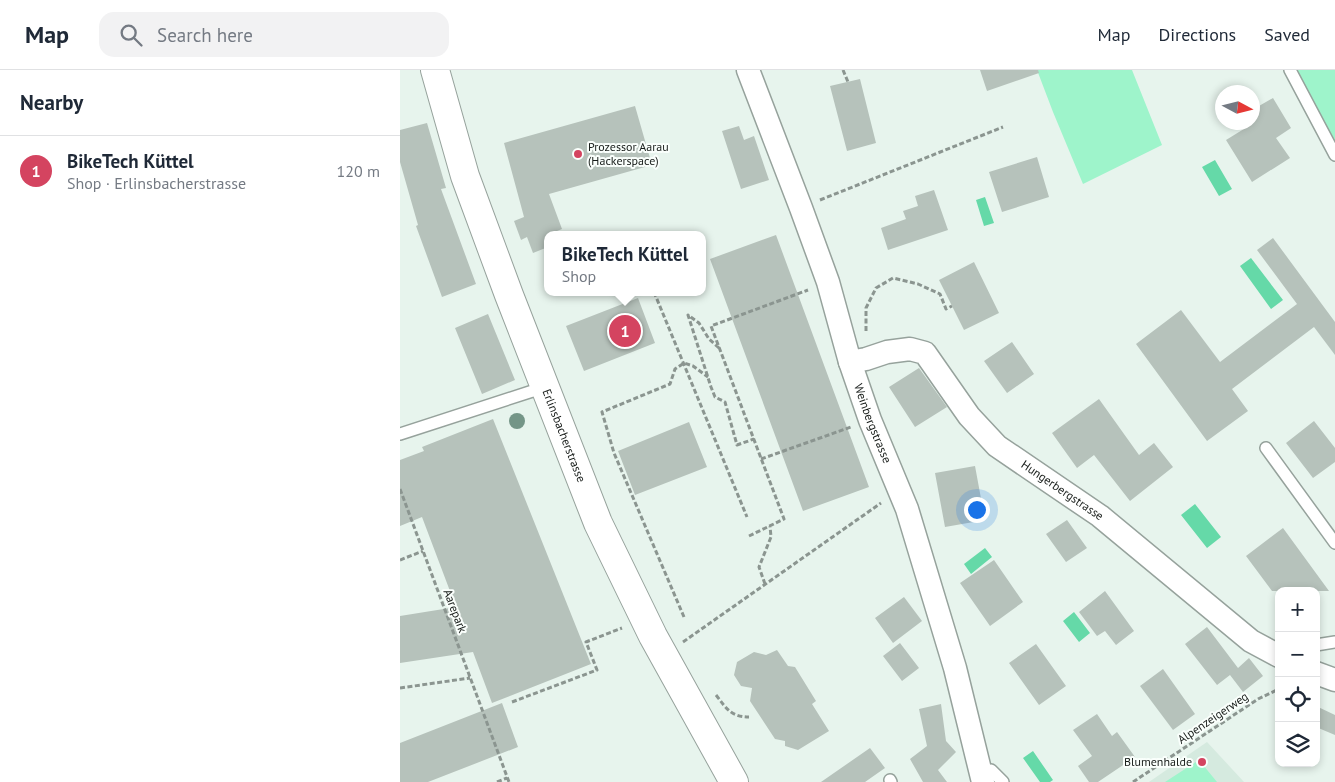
<!DOCTYPE html>
<meta charset="utf-8">
<style>
body{margin:0;font-family:"PT Sans",sans-serif;background:#f2f2f3;color:#1f2937}
.controls{position:absolute;right:15px;bottom:15px;display:grid;overflow:hidden;border-radius:10px;box-shadow:0 2px 8px #0003}
.controls button{width:45px;height:45px;display:grid;place-items:center;padding:0;border:0;border-bottom:1px solid #e0e1e3;background:#fff;color:#1f2937;font:25px sans-serif}
.compass{position:absolute;left:815px;top:15px;width:45px;height:45px;border-radius:50%;background:#fff;box-shadow:0 2px 8px #0003;rotate:97deg}
.you{position:absolute;left:576px;top:439px;width:18px;height:18px;margin:-12px;border:4px solid #fff;border-radius:50%;background:#1a73e8;box-shadow:0 0 0 8px #1a73e833}
.badge{display:grid;place-items:center;width:32px;height:32px;border-radius:50%;background:#d44460;color:#fff;font-size:16px;font-weight:700}
.pin{position:absolute;translate:-50% -50%;border:2px solid #fff;box-shadow:0 1px 5px #0006}
.popup{position:absolute;left:144px;top:161px;width:162px;height:65px;box-sizing:border-box;display:grid;place-content:center;border-radius:10px;background:#fff;filter:drop-shadow(0 1px 4px #0005);font-size:16px;white-space:nowrap;color:#747a83}
.popup b{font-size:19px;color:#1f2937}
.popup::after{content:'';position:absolute;left:50%;top:100%;margin-left:-10px;border:10px solid transparent;border-top-color:#fff}
.list{margin:0;padding:0;list-style:none}
h2{display:flex;justify-content:space-between;align-items:center;height:65px;margin:0;padding:0 20px;font-size:21px}
h2 small{font-size:16px;font-weight:400;color:#747a83}
.list li{display:grid;grid-template-columns:32px 1fr auto;gap:15px;align-items:center;box-sizing:border-box;height:70px;padding:0 20px;border-top:1px solid #e0e1e3}
.list b{display:block;font-size:19px;white-space:nowrap}
.list p{margin:0;font-size:16px;white-space:nowrap;color:#747a83}
.list em{font-size:16px;font-style:normal;color:#747a83}
.icon{flex:none;width:28px;height:28px;fill:none;stroke:currentColor;stroke-width:2;stroke-linecap:round;stroke-linejoin:round}
.map{position:relative;flex:none;width:935px;height:712px;overflow:hidden}
header{display:flex;align-items:center;gap:30px;box-sizing:border-box;height:70px;padding:0 25px;background:#fff;border-bottom:1px solid #e0e1e3}
header strong{font-size:24px}
nav{display:flex;gap:28px;margin-inline-start:auto;font-size:18px}
.search{width:350px;height:45px;background:#f2f2f3;display:flex;align-items:center;gap:12px;box-sizing:border-box;padding:0 18px;border-radius:15px;color:#747a83;font-size:19px}
main{display:flex}
aside{flex:1;background:#fff}
.map>svg:first-child{display:block}
.built{fill:#d5eadf}
.green{fill:#9ef4cb}
.water{fill:#65d9a8}
.building{fill:#b6c2bb}
.lines{fill:none;stroke-linecap:round;stroke-linejoin:round}
.service-casing{stroke:#96a29c;stroke-width:14}
.minor-casing{stroke:#96a29c;stroke-width:25}
.secondary-casing{stroke:#96a29c;stroke-width:30}
.path{stroke:#8b9590;stroke-width:3;stroke-dasharray:5 2.5;stroke-linecap:butt}
.service{stroke:#fff;stroke-width:11}
.minor{stroke:#fff;stroke-width:22}
.secondary{stroke:#fff;stroke-width:28}
.tree{fill:#749587}
.poi-dot{fill:#d44460;stroke:#fafffc;stroke-width:2}
.labels{text-anchor:middle;stroke-width:4;stroke-linejoin:round;paint-order:stroke}
.poi-label{font-size:12px;fill:#171c19;stroke:#fafffc;text-anchor:start}
.street-label{font-size:12px;fill:#171c19;stroke:#fafffc}
</style>
<header>
<strong>Map</strong>
<div class="search"><svg class="icon" aria-label="search" viewBox="0 0 24 24"><circle cx="10" cy="10" r="6"/><path d="M15 15l6 6"/></svg>Search here</div>
<nav><a>Map</a><a>Directions</a><a>Saved</a></nav>
</header>
<main>
<aside>
<h2>Nearby<small></small></h2>
<ul class="list">
<li><span class="badge">1</span><div><b>BikeTech Küttel</b><p>Shop · Erlinsbacherstrasse</p></div><em>120 m</em></li>
</ul>
</aside>
<div class="map">
<svg width="935" height="712" viewBox="0 0 935 712">
<rect width="100%" height="100%" fill="#e7f4ed"/>
<path class="built" d="M 807,672 L 844,712 L 749,712 Z"/>
<path class="green" d="M 637,0 L 732,0 L 762,75 L 683,114 L 653,42 Z
M 890,0 L 935,0 L 935,85 Z
M 799,690 L 817,712 L 765,712 Z"/>
<path class="water" d="M 815,90 L 832,119 L 819,126 L 802,97 Z
M 585,127 L 594,153 L 584,156 L 576,130 Z
M 851,188 L 883,230 L 871,239 L 840,196 Z
M 795,434 L 821,467 L 807,478 L 781,445 Z
M 585,478 L 592,487 L 571,504 L 564,494 Z
M 674,542 L 690,563 L 679,572 L 663,551 Z
M 633,681 L 653,710 L 650,712 L 640,712 L 623,688 Z"/>
<path class="building" d="M 580,0 L 638,0 L 639,3 L 587,21 Z
M 460,9 L 476,73 L 447,81 L 430,16 Z
M 873,28 L 891,58 L 876,68 L 890,88 L 852,112 L 826,70 L 852,54 L 852,40 Z
M 235,36 L 252,95 L 149,124 L 162,159 L 157,161 L 158,165 L 148,165 L 148,177 L 133,183 L 127,167 L 121,170 L 114,151 L 124,147 L 104,73 Z
M 27,53 L 46,118 L 41,119 L 76,214 L 42,227 L 16,156 L 18,155 L 0,92 L 0,60 Z
M 339,56 L 344,70 L 354,66 L 369,110 L 341,119 L 322,61 Z
M 637,87 L 649,127 L 602,142 L 589,102 Z
M 534,120 L 548,160 L 488,180 L 481,158 L 506,149 L 503,141 L 518,136 L 515,126 Z
M 376,165 L 469,417 L 403,441 L 310,189 Z
M 873,168 L 935,252 L 935,285 L 914,257 L 832,319 L 848,341 L 807,371 L 736,274 L 781,240 L 820,292 L 897,234 L 857,180 Z
M 574,192 L 599,243 L 564,260 L 539,210 Z
M 238,228 L 255,273 L 184,301 L 166,256 Z
M 88,244 L 115,310 L 82,324 L 55,258 Z
M 612,272 L 634,304 L 607,323 L 584,291 Z
M 519,298 L 547,337 L 515,357 L 489,317 Z
M 699,329 L 739,385 L 754,373 L 773,397 L 730,431 L 694,385 L 677,398 L 652,363 Z
M 93,349 L 191,594 L 92,633 L 73,582 L 0,593 L 0,546 L 56,537 L 22,447 L 0,456 L 0,390 L 24,381 L 22,377 Z
M 914,351 L 935,378 L 935,392 L 913,408 L 886,373 Z
M 289,352 L 307,397 L 235,425 L 218,381 Z
M 575,396 L 585,450 L 545,457 L 535,403 Z
M 667,450 L 687,478 L 666,492 L 646,464 Z
M 883,458 L 929,521 L 872,521 L 846,486 Z
M 594,490 L 623,532 L 590,556 L 560,513 Z
M 705,521 L 734,561 L 716,575 L 705,561 L 697,566 L 679,542 Z
M 504,527 L 522,551 L 493,573 L 475,548 Z
M 807,557 L 838,598 L 849,588 L 863,606 L 843,622 L 830,605 L 817,615 L 785,574 Z
M 500,573 L 519,598 L 502,611 L 483,586 Z
M 636,574 L 666,616 L 639,635 L 609,593 Z
M 377,580 L 388,596 L 395,597 L 416,631 L 412,634 L 429,661 L 398,680 L 385,676 L 385,671 L 375,669 L 350,631 L 352,618 L 341,616 L 334,605 L 337,592 L 354,582 L 366,585 Z
M 763,599 L 795,644 L 773,660 L 740,616 Z
M 102,633 L 118,677 L 28,712 L 0,712 L 0,673 Z
M 541,634 L 546,671 L 556,682 L 538,700 L 547,712 L 523,712 L 510,689 L 527,676 L 519,639 Z
M 916,636 L 935,645 L 935,665 L 916,657 Z
M 697,644 L 712,666 L 717,662 L 735,687 L 698,712 L 689,712 L 678,696 L 692,686 L 673,660 Z
M 470,678 L 485,698 L 465,712 L 421,712 Z"/>
<g class="lines">
<defs>
<path id="service" d="M 890,0 L 935,85
M 0,364 L 145,317
M 866,378 L 935,473
M 916,575 L 935,572
M 581,703 L 591,700 L 603,712
M 490,710 L 491,712"/>
<g id="minor">
<path id="s1" d="M 348,0 L 401,138 L 428,212 L 450,292 L 470,350 L 507,439 L 555,598 L 583,712"/>
<path id="s2" d="M 450,292 L 466,289 L 487,282 L 510,279 L 525,283 L 569,346 L 597,376 L 700,446 L 851,571 L 879,586"/>
<path d="M 916,603 L 935,610"/>
</g>
<g id="secondary">
<path id="s3" d="M 35,0 L 65,106 L 109,225 L 198,453 L 253,566 L 334,712"/>
</g>
</defs>
<use href="#service" class="service-casing"/>
<use href="#minor" class="minor-casing"/>
<use href="#secondary" class="secondary-casing"/>
<path class="path" d="M 443,0 L 448,12
M 420,130 L 603,57
M 254,222 L 347,447
M 466,261 L 466,238 L 476,218 L 493,208 L 518,214 L 540,224 L 546,239 L 552,236
M 319,278 L 309,269 L 299,253 L 288,245 L 311,317 L 315,327 L 325,332 L 337,375 L 354,369
M 361,389 L 451,357
M 0,419 L 109,712
M 349,466 L 384,449 L 311,256 L 408,220
M 0,490 L 23,481
M 365,514 L 359,497 L 371,467 L 370,456
M 284,547 L 214,383 L 202,342 L 270,314 L 275,299 L 284,293 L 293,296 L 308,307
M 283,572 L 481,433
M 0,618 L 70,608
M 316,625 C 326,638 331,647 349,647
M 112,632 L 197,600 L 186,572 L 222,558
M 97,712 L 107,708
M 733,712 L 858,629 L 879,619"/>
<use href="#service" class="service"/>
<use href="#minor" class="minor"/>
<use href="#secondary" class="secondary"/>
</g>
<circle class="tree" cx="117" cy="351" r="8"/>
<g class="poi-dot">
<circle cx="178" cy="84" r="5"/>
<circle cx="802" cy="692" r="5"/>
</g>
<g class="labels">
<g class="poi-label">
<text x="188" y="81">Prozessor Aarau<tspan x="188" dy="14">(Hackerspace)</tspan></text>
<text x="792" y="696" text-anchor="end">Blumenhalde</text>
</g>
<g class="street-label">
<text dy="4" stroke="none"><textPath href="#s1" startOffset="375">Weinbergstrasse</textPath></text>
<text dy="4" stroke="none"><textPath href="#s3" startOffset="388">Erlinsbacherstrasse</textPath></text>
<text dy="4" stroke="none"><textPath href="#s2" startOffset="274">Hungerbergstrasse</textPath></text>
<text transform="translate(55 541) rotate(69)" y="4">Aarepark</text>
<text transform="translate(813 648) rotate(-34)" y="4">Alpenzeigerweg</text>
</g>
</g>
</svg>
<div class="controls">
<button>+</button>
<button>−</button>
<button><svg class="icon" aria-label="locate" viewBox="0 0 24 24"><circle cx="12" cy="12" r="6"/><path d="M12 2v4M12 18v4M2 12h4M18 12h4"/></svg></button>
<button><svg class="icon" aria-label="layers" viewBox="0 0 24 24"><path d="M12 4l9 5-9 5-9-5zM3 14l9 5 9-5"/></svg></button>
</div>
<svg class="compass" viewBox="-18 -18 36 36"><path d="M0-13l5 13h-10z" fill="#e53935"/><path d="M0 13l5-13h-10z" fill="#747a83"/></svg>
<div class="you"></div>
<div class="pin badge" style="left:225px;top:261px">1</div>
<div class="popup"><b>BikeTech Küttel</b>Shop</div>
</div>
</main>
